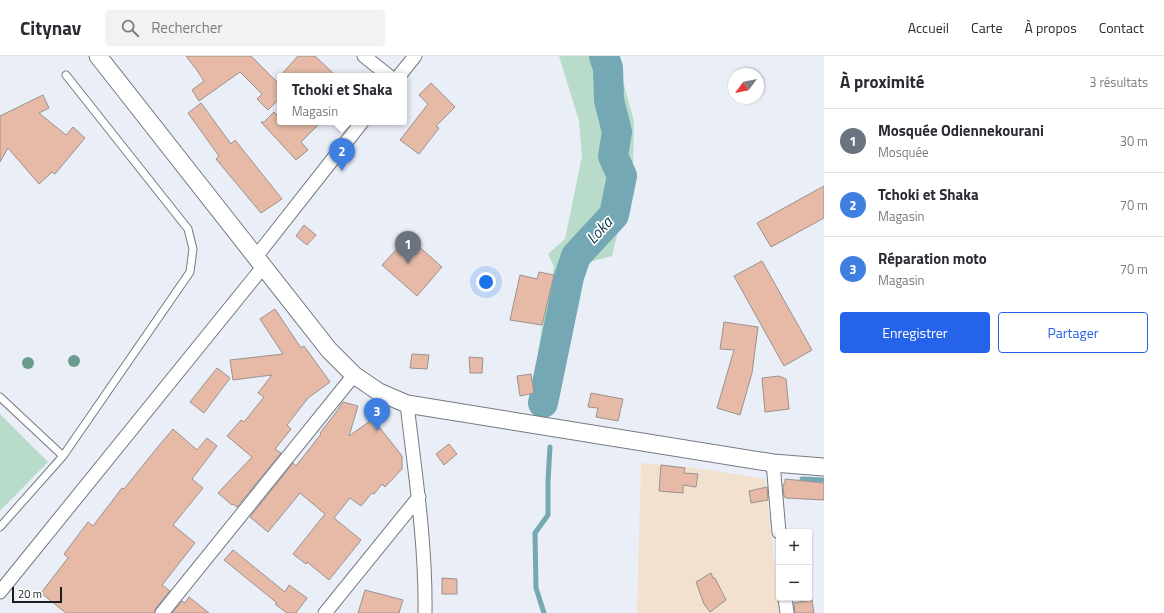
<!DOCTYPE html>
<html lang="fr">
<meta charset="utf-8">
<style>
body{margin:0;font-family:"Titillium Web",sans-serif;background:#f2f2f3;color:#2b2b33}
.controls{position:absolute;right:12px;bottom:12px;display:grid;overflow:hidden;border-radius:4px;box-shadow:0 1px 3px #0004}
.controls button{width:36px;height:36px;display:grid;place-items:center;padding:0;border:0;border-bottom:1px solid #e1e1e2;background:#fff;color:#2b2b33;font:20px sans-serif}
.compass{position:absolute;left:728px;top:12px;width:36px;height:36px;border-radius:50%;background:#fff;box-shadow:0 1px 3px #0004;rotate:238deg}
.scale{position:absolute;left:12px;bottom:10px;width:50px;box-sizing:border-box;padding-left:4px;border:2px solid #1b1d20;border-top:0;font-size:11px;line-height:14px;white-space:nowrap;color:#1b1d20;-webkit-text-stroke:3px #fff;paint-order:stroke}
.you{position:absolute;left:486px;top:226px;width:14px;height:14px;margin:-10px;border:3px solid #fff;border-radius:50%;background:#1a73e8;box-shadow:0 0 0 6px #1a73e833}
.badge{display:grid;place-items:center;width:26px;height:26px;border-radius:50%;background:#2563eb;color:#fff;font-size:13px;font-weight:700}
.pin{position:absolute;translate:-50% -33px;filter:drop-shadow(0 1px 2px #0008)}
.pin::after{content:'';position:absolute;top:21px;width:14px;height:12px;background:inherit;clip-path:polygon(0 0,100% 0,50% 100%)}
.popup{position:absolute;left:277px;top:17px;width:130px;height:52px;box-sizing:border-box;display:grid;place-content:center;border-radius:4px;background:#fff;filter:drop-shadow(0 1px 3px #0005);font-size:13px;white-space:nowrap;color:#7c7c81}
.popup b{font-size:15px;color:#2b2b33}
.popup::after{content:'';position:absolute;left:50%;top:100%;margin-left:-8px;border:8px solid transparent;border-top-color:#fff}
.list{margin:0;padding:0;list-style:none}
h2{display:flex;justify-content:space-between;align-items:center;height:52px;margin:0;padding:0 16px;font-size:17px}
h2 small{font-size:13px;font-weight:400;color:#7c7c81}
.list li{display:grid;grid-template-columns:26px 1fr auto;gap:12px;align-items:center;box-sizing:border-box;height:64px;padding:0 16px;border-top:1px solid #e1e1e2}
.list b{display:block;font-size:15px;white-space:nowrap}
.list p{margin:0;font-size:13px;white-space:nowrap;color:#7c7c81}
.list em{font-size:13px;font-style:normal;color:#7c7c81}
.actions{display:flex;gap:8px;padding:12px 16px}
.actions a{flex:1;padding:9px 0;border:1px solid #2563eb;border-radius:4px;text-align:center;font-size:14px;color:#2563eb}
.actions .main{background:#2563eb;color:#fff}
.icon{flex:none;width:22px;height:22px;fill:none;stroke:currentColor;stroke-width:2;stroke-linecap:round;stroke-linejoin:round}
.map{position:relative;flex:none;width:824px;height:557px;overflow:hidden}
header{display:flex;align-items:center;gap:24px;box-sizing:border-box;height:56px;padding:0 20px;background:#fff;border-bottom:1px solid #e1e1e2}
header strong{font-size:19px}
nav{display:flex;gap:22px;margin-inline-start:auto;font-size:14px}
.search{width:280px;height:36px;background:#f2f2f3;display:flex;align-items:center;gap:10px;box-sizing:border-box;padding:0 14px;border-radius:4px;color:#7c7c81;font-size:15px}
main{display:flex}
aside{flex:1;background:#fff}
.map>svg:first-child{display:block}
.industrial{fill:#f2e1cf}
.green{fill:#b8dcc9}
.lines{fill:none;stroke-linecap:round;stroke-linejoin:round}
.stream{stroke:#74a8b4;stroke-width:5}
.river{stroke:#74a8b4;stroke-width:30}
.building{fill:#e6baa7;stroke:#9b928e}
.service-casing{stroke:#757981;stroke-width:9}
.minor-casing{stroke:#757981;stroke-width:15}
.tertiary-casing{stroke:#757981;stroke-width:19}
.service{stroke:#fff;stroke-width:7}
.minor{stroke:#fff;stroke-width:13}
.tertiary{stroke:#fff;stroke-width:17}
.tree{fill:#699b8f}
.labels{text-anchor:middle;stroke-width:3.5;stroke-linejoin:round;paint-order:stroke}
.water-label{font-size:16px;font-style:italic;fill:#083a44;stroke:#fff}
</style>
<header>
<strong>Citynav</strong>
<div class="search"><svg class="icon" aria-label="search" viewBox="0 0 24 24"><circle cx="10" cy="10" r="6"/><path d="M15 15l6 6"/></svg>Rechercher</div>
<nav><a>Accueil</a><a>Carte</a><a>À propos</a><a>Contact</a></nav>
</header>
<main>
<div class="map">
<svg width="824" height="557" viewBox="0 0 824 557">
<rect width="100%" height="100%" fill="#eaeef7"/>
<path class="industrial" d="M 641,407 L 689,411 L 765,423 L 780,557 L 637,557 Z"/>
<path class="green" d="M 559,0 L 616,0 L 634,65 L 633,113 L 612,200 L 578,209 L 552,353 L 534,350 L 537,306 L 542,269 L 554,211 L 548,198 L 565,183 L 582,100 L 579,65 Z
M 0,358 L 48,406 L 0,455 Z"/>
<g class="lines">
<path class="stream" d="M 802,423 L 824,424
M 544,557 L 536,532 L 535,477 L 548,459 L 548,425 L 550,391"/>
<path class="river" d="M 543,347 L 569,221 L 576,200 L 614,159 L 622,120 L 613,100 L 617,76 L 609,44 L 608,12 L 604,0"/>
</g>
<path class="building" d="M 186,0 L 251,0 L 280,29 L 280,42 L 268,54 L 257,43 L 262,38 L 240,16 L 199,45 L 192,34 L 204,25 L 196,13 Z
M 298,0 L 315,0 L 336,20 L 280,20 Z
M 431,27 L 455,51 L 436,70 L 439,72 L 419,98 L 400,84 L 428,48 L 419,39 Z
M 43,39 L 49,52 L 39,57 L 66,79 L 73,71 L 85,82 L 55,118 L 52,116 L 39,128 L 8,92 L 0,106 L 0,60 Z
M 201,47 L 231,88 L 235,84 L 282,143 L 261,157 L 216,103 L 219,100 L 188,57 Z
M 274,56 L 280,63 L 280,66 L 321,66 L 301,86 L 308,94 L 296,104 L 261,66 L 264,66 Z
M 824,130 L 824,162 L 771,191 L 757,167 Z
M 304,169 L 316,179 L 307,189 L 296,180 Z
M 408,181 L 442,211 L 417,240 L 382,209 Z
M 762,205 L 812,294 L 784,310 L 734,220 Z
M 539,216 L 554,219 L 542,269 L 510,264 L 520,219 L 537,223 Z
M 275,253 L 301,292 L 304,290 L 330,326 L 308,342 L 287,369 L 291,373 L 275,393 L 281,397 L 237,451 L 233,448 L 232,449 L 218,437 L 252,401 L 227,380 L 241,364 L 244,366 L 264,341 L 258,337 L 272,319 L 233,324 L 230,304 L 283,298 L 260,263 Z
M 724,266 L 758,271 L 752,317 L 740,359 L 717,352 L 734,294 L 720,293 Z
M 412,298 L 429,299 L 427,313 L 410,312 Z
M 469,301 L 483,302 L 482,317 L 470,317 Z
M 217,312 L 230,322 L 204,357 L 190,346 Z
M 531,318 L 534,337 L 520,340 L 517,320 Z
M 779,320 L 786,323 L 789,353 L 765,356 L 762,322 Z
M 591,337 L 623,343 L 618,365 L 596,361 L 598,352 L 588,351 Z
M 343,346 L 358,350 L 349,380 L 373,363 L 402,400 L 402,413 L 385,431 L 382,428 L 374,438 L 372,437 L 361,450 L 350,442 L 334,462 L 361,484 L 329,524 L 307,506 L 306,508 L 293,498 L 325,458 L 300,437 L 268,476 L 250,461 L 293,407 L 296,410 L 321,378 L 320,377 L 337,355 Z
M 173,373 L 197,394 L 207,382 L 217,390 L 192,423 L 203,432 L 173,469 L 195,487 L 162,529 L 170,535 L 156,552 L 154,557 L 66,557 L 41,537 L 68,502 L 64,498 L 88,466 L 93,470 L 122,432 L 124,433 L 157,392 Z
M 449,388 L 457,398 L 444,409 L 436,398 Z
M 661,409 L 685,412 L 684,417 L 698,418 L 696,431 L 683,429 L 683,437 L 659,435 Z
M 785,423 L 824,427 L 824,444 L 786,442 L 786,441 L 784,441 L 783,428 L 785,428 Z
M 767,431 L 768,444 L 751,447 L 749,435 Z
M 233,494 L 285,536 L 289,529 L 307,542 L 296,557 L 287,557 L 275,548 L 277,547 L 224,504 Z
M 711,517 L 713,522 L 715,522 L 726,544 L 710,556 L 704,548 L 696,526 Z
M 442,522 L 457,523 L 457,538 L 442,538 Z
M 365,534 L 403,544 L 399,557 L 358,557 Z
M 189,541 L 209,557 L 172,557 L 182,545 L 185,547 Z
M 812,544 L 814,557 L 795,557 L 794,547 Z"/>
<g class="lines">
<defs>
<path id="service" d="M 0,341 L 63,400
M 0,471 L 63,400 L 190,216 L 193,193 L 188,173 L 66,19"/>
<path id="minor" d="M 364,0 L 389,20
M 399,20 L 415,0
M 255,202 L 362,66
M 407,348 C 415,417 426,487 425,557
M 773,407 L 779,476
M 0,536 L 263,211
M 785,542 L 787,557
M 162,557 L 354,319
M 325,557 L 419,441"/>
<path id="tertiary" d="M 98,0 L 329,294 L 354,319 L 379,336 L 407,348 L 773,407 L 824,411"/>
</defs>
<use href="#service" class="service-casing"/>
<use href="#minor" class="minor-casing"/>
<use href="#tertiary" class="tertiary-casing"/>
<use href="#service" class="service"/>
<use href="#minor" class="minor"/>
<use href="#tertiary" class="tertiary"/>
</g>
<g class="tree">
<circle cx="74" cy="305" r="6"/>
<circle cx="28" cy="307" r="6"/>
</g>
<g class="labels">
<g class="water-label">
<text transform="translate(599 174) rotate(-48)" y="6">Loka</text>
</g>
</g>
</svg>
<div class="controls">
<button>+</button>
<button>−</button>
</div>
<svg class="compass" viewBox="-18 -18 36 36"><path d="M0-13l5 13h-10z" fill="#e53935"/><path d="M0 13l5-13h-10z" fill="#7c7c81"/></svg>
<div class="scale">20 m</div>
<div class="you"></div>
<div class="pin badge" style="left:408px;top:208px;background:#6b7280">1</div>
<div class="pin badge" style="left:342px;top:115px;background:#3f7fe0">2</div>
<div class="popup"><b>Tchoki et Shaka</b>Magasin</div>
<div class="pin badge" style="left:377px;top:375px;background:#3f7fe0">3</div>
</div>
<aside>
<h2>À proximité<small>3 résultats</small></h2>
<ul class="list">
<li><span class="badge" style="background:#6b7280">1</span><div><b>Mosquée Odiennekourani</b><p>Mosquée</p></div><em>30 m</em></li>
<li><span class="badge" style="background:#3f7fe0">2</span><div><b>Tchoki et Shaka</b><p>Magasin</p></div><em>70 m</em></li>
<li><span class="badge" style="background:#3f7fe0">3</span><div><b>Réparation moto</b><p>Magasin</p></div><em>70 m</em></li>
</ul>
<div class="actions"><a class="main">Enregistrer</a><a>Partager</a></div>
</aside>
</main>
